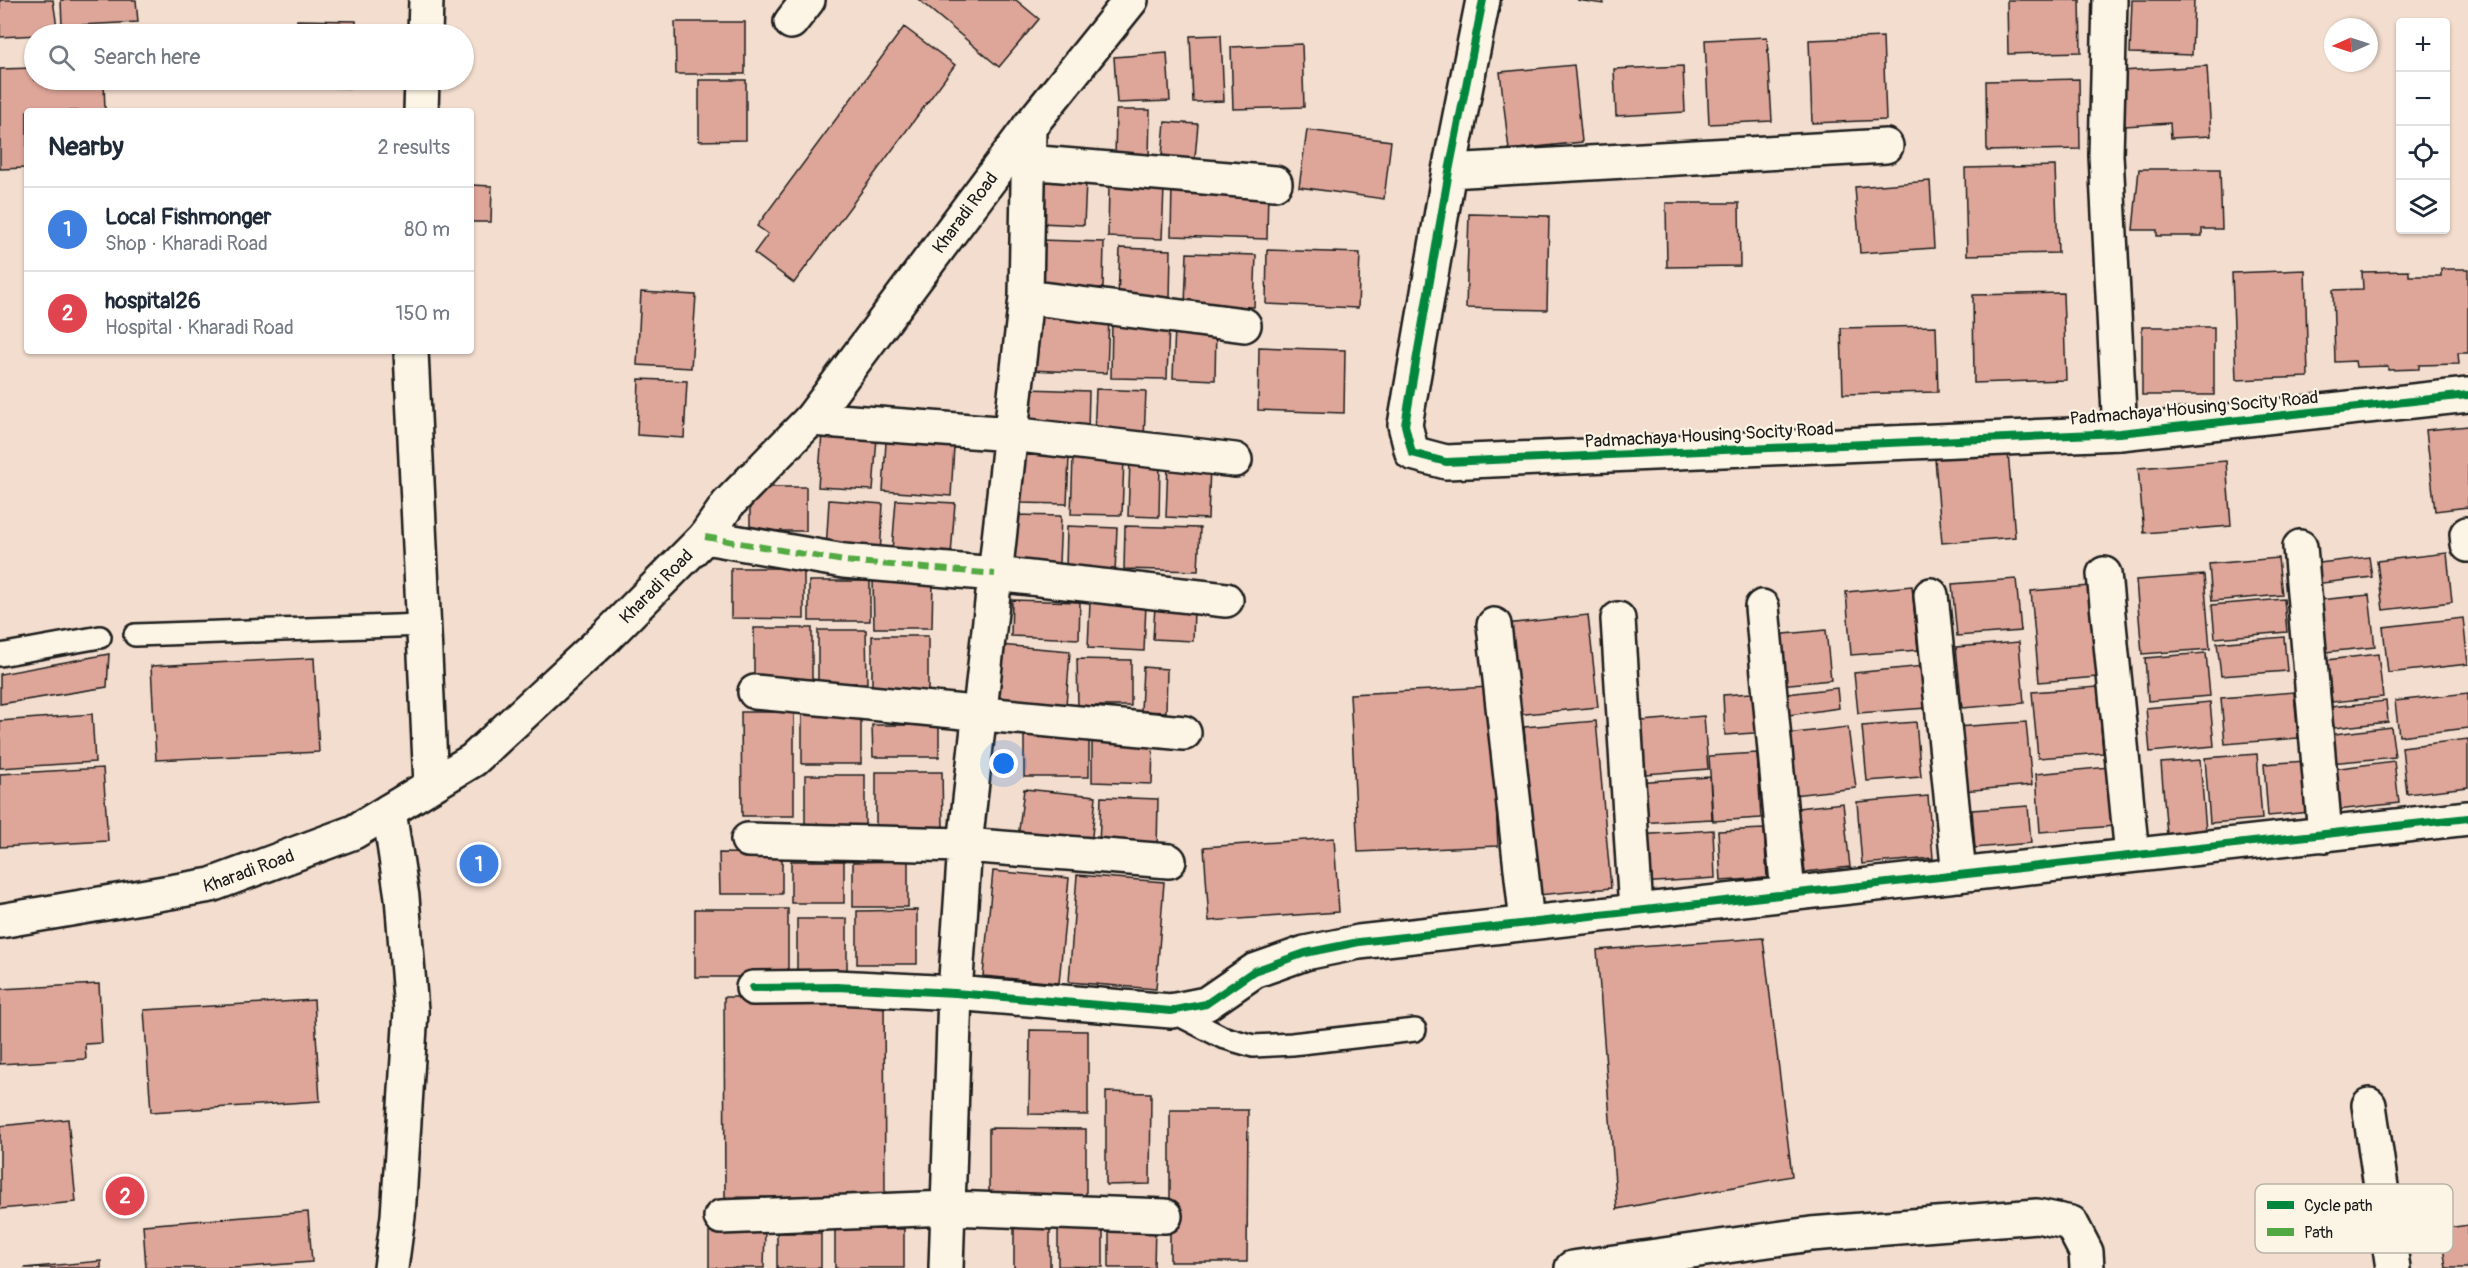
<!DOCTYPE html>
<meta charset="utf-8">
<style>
body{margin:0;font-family:Pangolin,sans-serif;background:#f6f6f7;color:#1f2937}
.controls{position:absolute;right:18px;top:18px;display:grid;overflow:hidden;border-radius:6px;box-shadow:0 2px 4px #0004}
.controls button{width:54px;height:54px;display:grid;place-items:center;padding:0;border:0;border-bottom:2px solid #e0e1e3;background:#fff;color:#1f2937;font:30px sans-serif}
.compass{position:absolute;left:2324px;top:18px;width:54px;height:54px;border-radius:50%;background:#fff;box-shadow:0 2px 4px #0004;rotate:267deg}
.you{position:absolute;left:1004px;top:764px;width:21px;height:21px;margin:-15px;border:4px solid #fff;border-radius:50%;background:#1a73e8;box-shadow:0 0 0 9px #1a73e833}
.badge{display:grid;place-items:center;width:39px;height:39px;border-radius:50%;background:#0b8043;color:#fff;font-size:20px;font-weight:700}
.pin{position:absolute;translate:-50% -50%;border:3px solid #fff;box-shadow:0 2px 6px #0006}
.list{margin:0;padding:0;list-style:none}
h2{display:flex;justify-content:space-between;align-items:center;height:78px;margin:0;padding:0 24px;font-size:26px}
h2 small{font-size:20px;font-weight:400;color:#747a83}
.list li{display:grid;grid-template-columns:39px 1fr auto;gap:18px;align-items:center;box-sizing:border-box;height:84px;padding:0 24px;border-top:2px solid #e0e1e3}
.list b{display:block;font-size:22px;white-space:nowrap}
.list p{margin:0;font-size:20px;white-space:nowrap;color:#747a83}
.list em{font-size:20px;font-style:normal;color:#747a83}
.icon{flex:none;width:33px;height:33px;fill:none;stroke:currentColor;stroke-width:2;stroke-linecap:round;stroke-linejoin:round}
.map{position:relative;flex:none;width:2468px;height:1268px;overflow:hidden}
.search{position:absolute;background:#fff;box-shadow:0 2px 4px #0004;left:24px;top:24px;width:450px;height:66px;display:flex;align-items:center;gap:15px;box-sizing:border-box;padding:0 21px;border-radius:33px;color:#747a83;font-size:22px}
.panel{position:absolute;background:#fff;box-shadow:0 2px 4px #0004;left:24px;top:108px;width:450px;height:246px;border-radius:6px}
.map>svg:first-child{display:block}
.building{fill:#dea599;stroke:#1c1c1c;stroke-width:1.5}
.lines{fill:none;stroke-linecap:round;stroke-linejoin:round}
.lane-casing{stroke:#1c1c1c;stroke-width:26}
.street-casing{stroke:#1c1c1c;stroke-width:38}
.secondary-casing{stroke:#1c1c1c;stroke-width:38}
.lane{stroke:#fcf5e5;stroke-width:21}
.street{stroke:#fcf5e5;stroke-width:33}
.secondary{stroke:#fcf5e5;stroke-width:33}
.quiet{stroke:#52a943;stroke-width:6;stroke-dasharray:12 6;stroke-linecap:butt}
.cycleway-casing{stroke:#fcf5e5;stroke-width:11}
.cycleway{stroke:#00873e;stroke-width:8}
.labels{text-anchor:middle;stroke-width:4.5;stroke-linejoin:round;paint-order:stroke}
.street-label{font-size:18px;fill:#1c1c1c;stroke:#fcf5e5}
.key{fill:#fcf5e5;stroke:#b9b4a9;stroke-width:1.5}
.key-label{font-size:16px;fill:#1c1c1c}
</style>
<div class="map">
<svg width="2468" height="1268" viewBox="0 0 2468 1268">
<rect width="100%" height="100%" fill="#f3ddce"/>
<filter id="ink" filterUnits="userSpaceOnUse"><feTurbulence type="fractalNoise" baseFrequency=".0167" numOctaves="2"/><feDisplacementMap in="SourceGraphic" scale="12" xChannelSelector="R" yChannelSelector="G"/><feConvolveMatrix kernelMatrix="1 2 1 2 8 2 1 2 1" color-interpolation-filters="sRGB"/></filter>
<g filter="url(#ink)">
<path class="building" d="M 0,0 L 53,0 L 58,34 L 0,37 Z
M 61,0 L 136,0 L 138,22 L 62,26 Z
M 919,0 L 1016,0 L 1039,19 L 999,67 Z
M 1577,0 L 1604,0 L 1603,4 Z
M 2007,0 L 2080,0 L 2081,52 L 2008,54 Z
M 2132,0 L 2194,0 L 2192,55 L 2130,53 Z
M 297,20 L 356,21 L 356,34 L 296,34 Z
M 675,22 L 745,22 L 745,74 L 676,74 Z
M 904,27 L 955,65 L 794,283 L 754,253 L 768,234 L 757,226 Z
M 1221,35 L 1224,101 L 1193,102 L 1190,36 Z
M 1767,37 L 1772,121 L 1709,124 L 1705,40 Z
M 1883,37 L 1886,120 L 1812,123 L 1809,40 Z
M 1302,44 L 1304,107 L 1233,109 L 1231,47 Z
M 1167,53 L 1170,101 L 1117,103 L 1114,57 Z
M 1574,65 L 1582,142 L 1509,150 L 1500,72 Z
M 1683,66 L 1685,112 L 1616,116 L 1614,69 Z
M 2207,66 L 2211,136 L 2171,138 L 2170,123 L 2125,126 L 2121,71 Z
M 34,68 L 34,80 L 78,80 L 79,83 L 104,82 L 105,111 L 27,111 L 27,168 L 0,169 L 0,69 Z
M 2079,79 L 2080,149 L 1987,151 L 1986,81 Z
M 295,80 L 355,80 L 354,88 L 295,86 Z
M 699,80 L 746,80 L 746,140 L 699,141 Z
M 1116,110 L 1150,110 L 1149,160 L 1115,160 Z
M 1165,122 L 1198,124 L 1194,169 L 1161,167 Z
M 1307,130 L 1391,141 L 1384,199 L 1299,187 Z
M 2055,166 L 2058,253 L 1967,255 L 1965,168 Z
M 2139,169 L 2220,169 L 2222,229 L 2202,229 L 2202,236 L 2157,236 L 2157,230 L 2133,230 Z
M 1041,180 L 1086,182 L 1084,225 L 1039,223 Z
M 1930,181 L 1934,248 L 1860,253 L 1855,187 Z
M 1172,184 L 1268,187 L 1267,239 L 1171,236 Z
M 471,185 L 492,186 L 491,222 L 471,222 Z
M 1109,185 L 1164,187 L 1162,239 L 1108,237 Z
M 1666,203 L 1739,203 L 1740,266 L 1667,267 Z
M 1469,214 L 1549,216 L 1547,310 L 1466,308 Z
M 1039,240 L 1104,242 L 1103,288 L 1038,285 Z
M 1120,248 L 1171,250 L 1170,301 L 1118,299 Z
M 1267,250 L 1360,253 L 1358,308 L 1266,304 Z
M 1187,253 L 1256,255 L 1254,307 L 1185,305 Z
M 2441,269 L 2468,269 L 2468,353 L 2458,353 L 2459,364 L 2419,365 L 2419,369 L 2388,370 L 2388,366 L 2356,367 L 2355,361 L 2335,362 L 2333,290 L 2363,289 L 2362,272 L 2409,271 L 2409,276 L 2441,276 Z
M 2305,270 L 2308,377 L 2236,380 L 2232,273 Z
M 641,292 L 696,295 L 691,368 L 637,365 Z
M 2063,293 L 2066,380 L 1974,383 L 1973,295 Z
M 1028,312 L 1109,315 L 1107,373 L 1026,370 Z
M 1112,320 L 1169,322 L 1167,379 L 1111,378 Z
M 1175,325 L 1216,326 L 1215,380 L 1173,378 Z
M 1936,326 L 1938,392 L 1843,394 L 1841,328 Z
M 2142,327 L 2214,327 L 2214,395 L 2142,395 Z
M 1259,347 L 1345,350 L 1344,413 L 1258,410 Z
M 639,379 L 687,381 L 684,438 L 637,435 Z
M 1027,389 L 1089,391 L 1088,432 L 1026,429 Z
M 1096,389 L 1146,391 L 1144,438 L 1094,437 Z
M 2468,426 L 2468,507 L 2435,511 L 2426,430 Z
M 822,433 L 877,437 L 873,490 L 818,487 Z
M 886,442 L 954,447 L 951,496 L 883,491 Z
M 2008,452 L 2015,537 L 1942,543 L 1935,459 Z
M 1019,455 L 1069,456 L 1067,504 L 1018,503 Z
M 1073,457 L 1124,458 L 1122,515 L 1071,514 Z
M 1130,461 L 1160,462 L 1159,517 L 1128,516 Z
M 2226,461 L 2231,526 L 2144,533 L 2138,468 Z
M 1168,463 L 1210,465 L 1208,519 L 1166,517 Z
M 750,487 L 806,487 L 806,531 L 750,531 Z
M 829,500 L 883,504 L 880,554 L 826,551 Z
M 896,500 L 955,503 L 951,555 L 892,551 Z
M 1015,515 L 1061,516 L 1059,563 L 1013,561 Z
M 1067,526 L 1117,528 L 1115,573 L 1066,571 Z
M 1125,526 L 1200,528 L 1198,571 L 1124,569 Z
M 2447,553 L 2452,602 L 2383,610 L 2377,561 Z
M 2369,557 L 2372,577 L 2306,585 L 2303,565 Z
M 2278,558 L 2282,595 L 2212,601 L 2209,564 Z
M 731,568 L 804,568 L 804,619 L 731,618 Z
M 2204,575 L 2210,649 L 2142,654 L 2136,580 Z
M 873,579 L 933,579 L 932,628 L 874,628 Z
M 2016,579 L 2021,631 L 1957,636 L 1952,584 Z
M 809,581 L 870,581 L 870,621 L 809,621 Z
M 1912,586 L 1918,650 L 1851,655 L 1846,592 Z
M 2090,586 L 2097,677 L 2039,682 L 2031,591 Z
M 2369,595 L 2375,647 L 2325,652 L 2319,600 Z
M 2284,599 L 2287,632 L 2215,638 L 2212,605 Z
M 1012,600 L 1080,602 L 1079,639 L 1011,636 Z
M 1090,602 L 1146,604 L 1144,651 L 1088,648 Z
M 1155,606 L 1194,608 L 1193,641 L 1153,639 Z
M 1588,615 L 1598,707 L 1514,715 L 1505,624 Z
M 2463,618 L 2468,664 L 2388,673 L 2383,627 Z
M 754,628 L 812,628 L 812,682 L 754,682 Z
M 818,630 L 866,630 L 867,683 L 818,683 Z
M 1826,630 L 1831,680 L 1780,685 L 1774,635 Z
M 872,636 L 928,636 L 928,691 L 872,691 Z
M 2284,637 L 2287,671 L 2221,676 L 2217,643 Z
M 2019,642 L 2024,703 L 1962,708 L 1956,647 Z
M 999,645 L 1070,651 L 1066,706 L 995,700 Z
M 2206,653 L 2210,696 L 2148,701 L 2145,658 Z
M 109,654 L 107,687 L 0,704 L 0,674 Z
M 2378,654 L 2383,697 L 2332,702 L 2327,660 Z
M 314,658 L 319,752 L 156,760 L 151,666 Z
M 1077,659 L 1131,660 L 1131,706 L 1078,706 Z
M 1924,666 L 1927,708 L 1858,713 L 1854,673 Z
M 1143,667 L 1167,669 L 1166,712 L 1141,711 Z
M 1491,687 L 1498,846 L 1358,852 L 1350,694 Z
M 2098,687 L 2103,753 L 2038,758 L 2032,692 Z
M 1837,688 L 1839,708 L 1782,716 L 1779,695 Z
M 1766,692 L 1768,732 L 1725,735 L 1723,695 Z
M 2294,692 L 2298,738 L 2225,744 L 2221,698 Z
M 2468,693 L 2468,728 L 2399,736 L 2395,701 Z
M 2386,701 L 2388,722 L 2334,728 L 2331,707 Z
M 2210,702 L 2214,746 L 2150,752 L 2146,708 Z
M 741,712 L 794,712 L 794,816 L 742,816 Z
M 92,714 L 95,762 L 0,768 L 0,721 Z
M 802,714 L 861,714 L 861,764 L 802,764 Z
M 1704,716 L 1708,769 L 1633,775 L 1629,722 Z
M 1596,721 L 1611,888 L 1538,895 L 1524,727 Z
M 1916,722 L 1921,777 L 1867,781 L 1862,726 Z
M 2026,722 L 2032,785 L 1962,791 L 1956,727 Z
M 872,725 L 939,725 L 939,757 L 873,757 Z
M 1848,727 L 1856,788 L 1793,795 L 1786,734 Z
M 2391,727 L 2395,757 L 2330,763 L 2327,735 Z
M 1089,735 L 1089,777 L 1024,777 L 1024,736 Z
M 2468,739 L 2468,787 L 2407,794 L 2402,747 Z
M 1092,742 L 1153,743 L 1152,784 L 1092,782 Z
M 1757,753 L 1761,818 L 1713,821 L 1709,756 Z
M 2257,754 L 2262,819 L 2210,823 L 2205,758 Z
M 2200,760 L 2206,831 L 2167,835 L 2161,763 Z
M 2305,761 L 2310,812 L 2268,816 L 2264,764 Z
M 2394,761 L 2399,803 L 2337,810 L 2333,769 Z
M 2109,767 L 2114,826 L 2040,832 L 2036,774 Z
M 103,768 L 108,841 L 0,847 L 0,774 Z
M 876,772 L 942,772 L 943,827 L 876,827 Z
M 805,775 L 865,775 L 865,828 L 805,828 Z
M 1710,777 L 1712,819 L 1638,823 L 1635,782 Z
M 1024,789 L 1096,796 L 1091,846 L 1018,838 Z
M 1928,796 L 1933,858 L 1862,864 L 1857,802 Z
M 1101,797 L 1158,799 L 1157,850 L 1099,847 Z
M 1843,803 L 1850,867 L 1805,872 L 1798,808 Z
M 2028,806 L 2031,843 L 1975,848 L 1972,810 Z
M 1764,829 L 1767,878 L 1721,881 L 1718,831 Z
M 1713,830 L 1715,878 L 1641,883 L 1638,835 Z
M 1334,838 L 1339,912 L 1209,921 L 1204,847 Z
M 719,853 L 782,854 L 782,894 L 720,894 Z
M 791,861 L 844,861 L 844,903 L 791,903 Z
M 908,861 L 908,907 L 853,907 L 853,862 Z
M 993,871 L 1069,878 L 1059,983 L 983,976 Z
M 1077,875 L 1164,882 L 1156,989 L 1069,982 Z
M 695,909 L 788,909 L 788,977 L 695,977 Z
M 917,910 L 917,964 L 857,964 L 857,911 Z
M 797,919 L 847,919 L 847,971 L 797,972 Z
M 1763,938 L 1792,1176 L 1617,1209 L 1597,950 Z
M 99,984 L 102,1043 L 85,1044 L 86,1059 L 0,1064 L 0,989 Z
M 724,997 L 884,997 L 885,1198 L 725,1197 Z
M 314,1000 L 320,1101 L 151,1112 L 144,1010 Z
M 1030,1030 L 1088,1031 L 1088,1115 L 1029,1114 Z
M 1106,1092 L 1151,1093 L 1150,1184 L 1106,1185 Z
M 1170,1110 L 1248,1110 L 1247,1262 L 1170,1262 Z
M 68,1119 L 76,1202 L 0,1209 L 0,1126 Z
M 989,1128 L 1086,1129 L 1086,1198 L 989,1197 Z
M 308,1212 L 312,1262 L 234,1268 L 146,1268 L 143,1225 Z
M 1014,1220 L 1050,1220 L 1050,1268 L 1014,1268 Z
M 1058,1224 L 1103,1225 L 1103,1267 L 1058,1266 Z
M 1109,1225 L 1155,1225 L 1154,1268 L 1109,1268 Z
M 2468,1225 L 2468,1268 L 2446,1268 L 2441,1229 Z
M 709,1229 L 765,1229 L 764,1268 L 709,1268 Z
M 835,1229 L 904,1229 L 904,1268 L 835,1268 Z
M 777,1233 L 821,1233 L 821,1268 L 777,1268 Z
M 101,1261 L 101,1268 L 24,1268 Z"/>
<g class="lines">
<defs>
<path id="lane" d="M 135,635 L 424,625
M 0,655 L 100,637
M 1171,1011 L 1222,1037 L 1253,1046 L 1292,1044 L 1415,1030"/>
<path id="street" d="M 1483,0 L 1449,171 L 1405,425 L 1412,453 L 1446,462 L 2120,433 L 2468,395
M 2110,0 L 2106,155 L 2120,433
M 791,22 L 808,0
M 1027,162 L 1275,183
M 1449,171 L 1886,146
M 1026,297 L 1244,325
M 811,419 L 1011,434 L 1235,460
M 2467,534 L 2468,545
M 705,537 L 844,561 L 995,574 L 1226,600
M 2300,547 L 2325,835
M 2104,574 L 2132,855
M 1931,595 L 1959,875
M 1762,607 L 1788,894
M 1618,619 L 1636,911
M 1494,625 L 1527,923
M 755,692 L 1184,733
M 389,811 L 402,897 L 411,1011 L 398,1216 L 391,1268
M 748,840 L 965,845 L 1169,861
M 753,988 L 836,987 L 955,993 L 1171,1011 L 1206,1004 L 1254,971 L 1305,953 L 1359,942 L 2468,818
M 2369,1105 L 2393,1268
M 721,1217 L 948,1208 L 1165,1216
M 946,1268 L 955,993 L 965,845 L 1026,297 L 1029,127
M 1572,1268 L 1811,1234 L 2037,1216 L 2071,1223 L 2086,1252 L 2087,1268"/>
<g id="secondary">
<path d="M 425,34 L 426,0"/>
<path d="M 421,111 L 422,80"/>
<path d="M 411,351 L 431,785"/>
<path id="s1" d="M 0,921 L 211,885 L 354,832 L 473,760 L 607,636 L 705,537 L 728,504 L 811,419 L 1029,127 L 1131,0"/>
</g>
</defs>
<use href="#lane" class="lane-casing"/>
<use href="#street" class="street-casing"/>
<use href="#secondary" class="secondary-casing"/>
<use href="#lane" class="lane"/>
<use href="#street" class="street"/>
<use href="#secondary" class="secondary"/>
<path class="quiet" d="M 705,537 L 844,561 L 995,574"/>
<defs>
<path id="cycleway" d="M 1483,0 L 1449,171 L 1405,425 L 1412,453 L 1446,462 L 2120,433 L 2468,395
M 753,988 L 836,987 L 955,993 L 1171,1011 L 1206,1004 L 1254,971 L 1305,953 L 1359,942 L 2468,818"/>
</defs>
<use href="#cycleway" class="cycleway-casing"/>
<use href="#cycleway" class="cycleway"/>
</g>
</g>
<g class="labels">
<g class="street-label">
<text dy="6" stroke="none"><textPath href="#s1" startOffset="1244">Kharadi Road</textPath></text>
<text transform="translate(2194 408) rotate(-5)" y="6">Padmachaya Housing Socity Road</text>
<text transform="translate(1709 435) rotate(-3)" y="6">Padmachaya Housing Socity Road</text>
<text dy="6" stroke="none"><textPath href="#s1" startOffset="758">Kharadi Road</textPath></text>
<text dy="6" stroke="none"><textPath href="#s1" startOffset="254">Kharadi Road</textPath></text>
</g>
</g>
<rect x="2255" y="1184" width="198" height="69" rx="9" class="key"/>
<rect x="2267" y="1201" width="27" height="8" fill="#00873e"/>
<rect x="2267" y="1228" width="27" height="8" fill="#52a943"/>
<g class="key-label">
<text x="2304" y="1211">Cycle path</text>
<text x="2304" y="1238">Path</text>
</g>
</svg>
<div class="controls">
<button>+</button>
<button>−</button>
<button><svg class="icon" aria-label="locate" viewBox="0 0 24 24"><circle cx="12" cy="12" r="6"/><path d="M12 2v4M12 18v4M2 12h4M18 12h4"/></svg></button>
<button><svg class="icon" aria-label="layers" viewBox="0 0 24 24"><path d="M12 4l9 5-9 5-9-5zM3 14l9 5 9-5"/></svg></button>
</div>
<svg class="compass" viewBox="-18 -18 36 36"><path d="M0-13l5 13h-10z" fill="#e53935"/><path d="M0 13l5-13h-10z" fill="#747a83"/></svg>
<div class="you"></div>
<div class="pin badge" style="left:479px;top:864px;background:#3f7fe0">1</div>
<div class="pin badge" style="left:125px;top:1196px;background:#e0444e">2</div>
<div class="search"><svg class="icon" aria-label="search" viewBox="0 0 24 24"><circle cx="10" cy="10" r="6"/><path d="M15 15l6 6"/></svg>Search here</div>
<section class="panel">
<h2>Nearby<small>2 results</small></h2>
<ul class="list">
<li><span class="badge" style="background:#3f7fe0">1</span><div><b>Local Fishmonger</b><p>Shop · Kharadi Road</p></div><em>80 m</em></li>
<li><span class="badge" style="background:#e0444e">2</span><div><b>hospital26</b><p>Hospital · Kharadi Road</p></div><em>150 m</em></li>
</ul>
</section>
</div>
